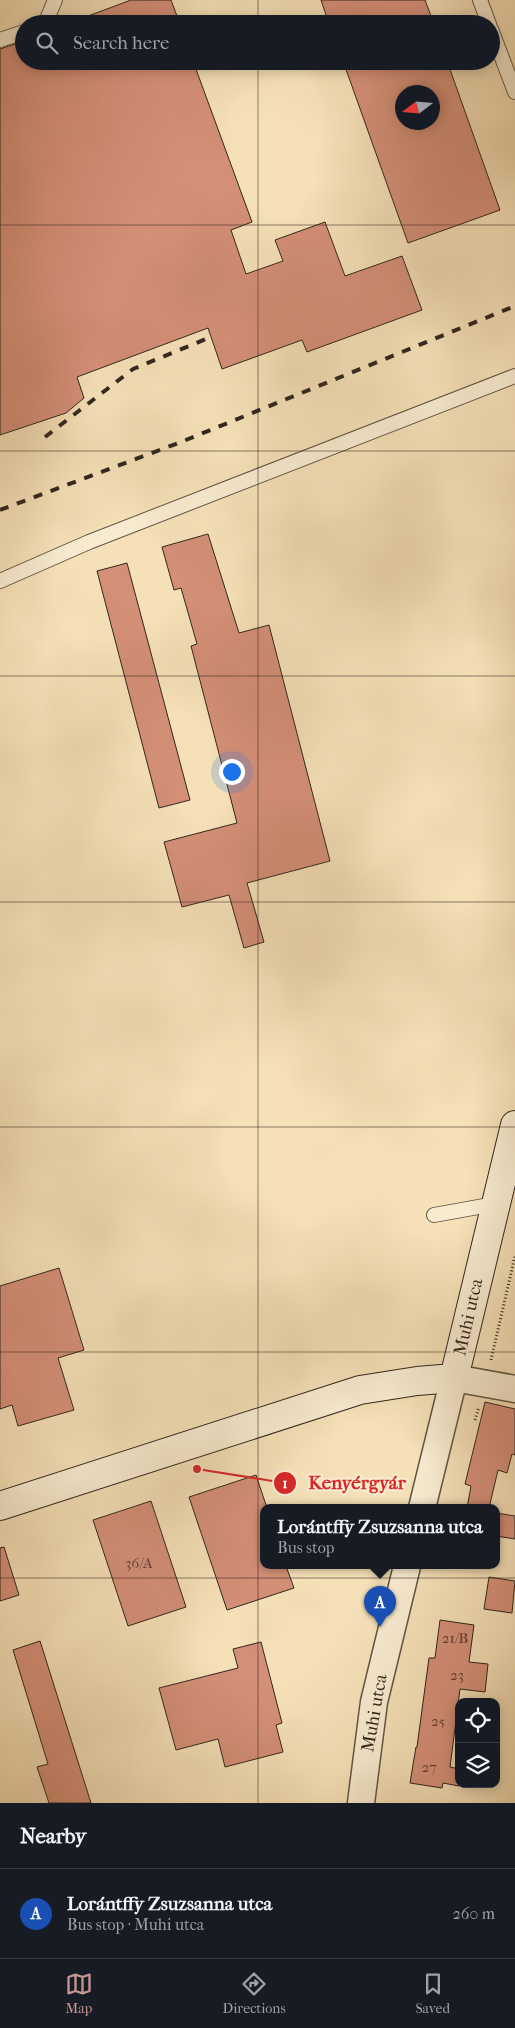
<!DOCTYPE html>
<meta charset="utf-8">
<style>
body{margin:0;font-family:"IM FELL French Canon",serif;background:#20242c;color:#f1f3f6}
.controls{position:absolute;right:15px;bottom:15px;display:grid;overflow:hidden;border-radius:10px;box-shadow:0 2px 12px #0003}
.controls button{width:45px;height:45px;display:grid;place-items:center;padding:0;border:0;border-bottom:1px solid #363941;background:#171b24;color:#f1f3f6;font:25px sans-serif}
.compass{position:absolute;left:395px;top:85px;width:45px;height:45px;border-radius:50%;background:#171b24;box-shadow:0 2px 12px #0003;rotate:254deg}
.you{position:absolute;left:231px;top:771px;width:18px;height:18px;margin:-12px;border:4px solid #fff;border-radius:50%;background:#1a73e8;box-shadow:0 0 0 8px #1a73e833}
.badge{display:grid;place-items:center;width:32px;height:32px;border-radius:50%;background:#c59692;color:#fff;font-size:16px;font-weight:700}
.pin{position:absolute;translate:-50% -41px;filter:drop-shadow(0 1px 2px #0008)}
.pin::after{content:'';position:absolute;top:26px;width:18px;height:15px;background:inherit;clip-path:polygon(0 0,100% 0,50% 100%)}
.popup{position:absolute;left:260px;top:1504px;width:240px;height:65px;box-sizing:border-box;display:grid;place-content:center;border-radius:10px;background:#171b24;filter:drop-shadow(0 1px 4px #0005);font-size:16px;white-space:nowrap;color:#9ea1a6}
.popup b{font-size:19px;color:#f1f3f6}
.popup::after{content:'';position:absolute;left:50%;top:100%;margin-left:-10px;border:10px solid transparent;border-top-color:#171b24}
.list{margin:0;padding:0;list-style:none}
h2{display:flex;justify-content:space-between;align-items:center;height:65px;margin:0;padding:0 20px;font-size:21px}
h2 small{font-size:16px;font-weight:400;color:#9ea1a6}
.list li{display:grid;grid-template-columns:32px 1fr auto;gap:15px;align-items:center;box-sizing:border-box;height:90px;padding:0 20px;border-top:1px solid #363941}
.list b{display:block;font-size:19px;white-space:nowrap}
.list p{margin:0;font-size:16px;white-space:nowrap;color:#9ea1a6}
.list em{font-size:16px;font-style:normal;color:#9ea1a6}
.icon{flex:none;width:28px;height:28px;fill:none;stroke:currentColor;stroke-width:2;stroke-linecap:round;stroke-linejoin:round}
.map{position:relative;flex:none;width:515px;height:1803px;overflow:hidden}
.search{position:absolute;background:#171b24;box-shadow:0 2px 12px #0003;left:15px;right:15px;top:15px;height:55px;display:flex;align-items:center;gap:12px;box-sizing:border-box;padding:0 18px;border-radius:28px;color:#9ea1a6;font-size:19px}
.sheet{height:155px;background:#171b24}
nav{display:flex;justify-content:space-around;align-items:center;box-sizing:border-box;height:70px;border-top:1px solid #363941;background:#171b24;font-size:14px;color:#9ea1a6}
nav a{display:grid;justify-items:center;gap:2px}
nav .on{color:#c59692}
.map>svg:first-child{display:block}
.building{fill:#d48f77;stroke:#30271e;fill-rule:evenodd}
.lines{fill:none;stroke-linecap:round;stroke-linejoin:round}
.service-casing{stroke:#615544;stroke-width:16}
.minor-casing{stroke:#615544;stroke-width:29}
.secondary-casing{stroke:#30271e;stroke-width:30}
.path{stroke:#30271e;stroke-width:3;stroke-dasharray:1 2.5;stroke-linecap:butt}
.service{stroke:#f8ebd0;stroke-width:14}
.minor{stroke:#f8ebd0;stroke-width:26}
.secondary{stroke:#f8ebd0;stroke-width:28}
.rail{stroke:#30271e;stroke-width:4;stroke-dasharray:9 9;stroke-linecap:butt}
.grid{fill:none;stroke:#30271e;stroke-width:1;stroke-opacity:0.55}
.labels{text-anchor:middle;stroke-width:4.5;stroke-linejoin:round;paint-order:stroke}
.number-label{font-size:15px;fill:#594134}
.street-label{font-size:18px;fill:#30271e;stroke:#f8ebd0}
.leader{fill:none;stroke:#d62828;stroke-width:2}
.callout-dot{fill:#d62828;stroke:#f8ebd0;stroke-width:2}
.mark-label{font-size:15px;text-anchor:middle;font-weight:bold;fill:#fff}
.callout-label{font-size:19px;text-anchor:middle;font-weight:bold;fill:#d62828;stroke:#f8ebd0;stroke-width:4.5;stroke-linejoin:round;paint-order:stroke}
</style>
<div class="map">
<svg width="515" height="1803" viewBox="0 0 515 1803">
<rect width="100%" height="100%" fill="#f5e0b7"/>
<filter id="stains"><feTurbulence type="fractalNoise" baseFrequency=".004" numOctaves="4"/><feColorMatrix values="0 0 0 0 .2 0 0 0 0 .09 0 0 0 0 .02 0 0 0 .5 -.17"/></filter>
<radialGradient id="worn" r=".72"><stop offset=".6" stop-color="#630" stop-opacity="0"/><stop offset="1" stop-color="#630" stop-opacity=".3"/></radialGradient>
<path class="building" d="M 131,0 L 171,0 L 180,24 L 72,24 L 72,22 Z
M 321,0 L 425,0 L 434,24 L 329,24 Z
M 24,41 L 24,61 L 193,61 L 252,222 L 231,230 L 246,274 L 283,261 L 275,240 L 325,222 L 345,276 L 402,256 L 422,310 L 307,352 L 302,340 L 222,369 L 208,328 L 77,377 L 84,398 L 66,413 L 0,435 L 0,49 Z
M 343,61 L 447,61 L 500,210 L 408,243 ZM 402,92 L 432,92 L 432,122 L 402,122 Z
M 208,534 L 239,633 L 269,625 L 330,861 L 247,883 L 264,942 L 244,948 L 229,895 L 182,907 L 164,842 L 237,823 L 191,646 L 197,644 L 181,588 L 174,590 L 162,547 Z
M 127,563 L 190,800 L 159,808 L 97,571 Z
M 59,1268 L 84,1350 L 58,1358 L 74,1410 L 18,1426 L 12,1405 L 0,1409 L 0,1286 Z
M 485,1402 L 515,1409 L 515,1455 L 512,1454 L 507,1473 L 498,1470 L 489,1508 L 467,1508 L 471,1486 L 465,1484 Z
M 256,1475 L 267,1508 L 264,1508 L 264,1566 L 286,1566 L 294,1588 L 227,1610 L 189,1497 Z
M 151,1501 L 186,1607 L 128,1626 L 93,1520 Z
M 496,1513 L 515,1516 L 515,1539 L 496,1536 Z
M 4,1547 L 19,1595 L 0,1601 L 0,1548 Z
M 489,1577 L 515,1581 L 512,1613 L 484,1609 Z
M 440,1620 L 474,1625 L 469,1662 L 488,1664 L 485,1692 L 460,1689 L 450,1767 L 459,1769 L 459,1786 L 443,1783 L 442,1788 L 410,1783 L 416,1747 L 417,1747 L 429,1658 L 435,1658 Z
M 40,1641 L 91,1803 L 49,1803 L 37,1767 L 48,1764 L 13,1650 Z
M 261,1642 L 282,1723 L 276,1725 L 283,1752 L 225,1767 L 218,1739 L 176,1750 L 159,1688 L 238,1668 L 233,1649 Z"/>
<g class="lines">
<defs>
<path id="service" d="M 480,0 L 489,24
M 45,24 L 55,0
M 491,29 L 515,92
M 0,40 L 24,32
M 0,581 L 89,542 L 515,376
M 434,1215 L 495,1204"/>
<path id="minor" d="M 422,1508 L 454,1378 L 515,1389
M 361,1803 L 374,1702 L 407,1566"/>
<path id="secondary" d="M 0,1506 L 360,1390 L 417,1381 L 454,1378 L 515,1125"/>
</defs>
<use href="#service" class="service-casing"/>
<use href="#minor" class="minor-casing"/>
<use href="#secondary" class="secondary-casing"/>
<path class="path" d="M 491,1360 L 515,1256
M 475,1420 L 479,1407"/>
<use href="#service" class="service"/>
<use href="#minor" class="minor"/>
<use href="#secondary" class="secondary"/>
<path class="rail" d="M 45,437 L 133,369 L 211,337
M 0,510 L 181,442 L 515,306"/>
</g>
<path class="grid" d="M 258,0 L 258,24M 258,61 L 258,1803M 0,225 L 515,225M 0,451 L 515,451M 0,676 L 515,676M 0,902 L 515,902M 0,1127 L 515,1127M 0,1352 L 515,1352M 0,1578 L 515,1578"/>
<g class="labels">
<g class="number-label">
<text x="139" y="1568">36/A</text>
<text x="455" y="1643">21/B</text>
<text x="457" y="1680">23</text>
<text x="438" y="1726">25</text>
<text x="429" y="1772">27</text>
</g>
<g class="street-label">
<text transform="translate(468 1317) rotate(-77)" y="6">Muhi utca</text>
<text transform="translate(374 1713) rotate(-80)" y="6">Muhi utca</text>
</g>
</g>
<path class="leader" d="M197 1469L285 1483"/>
<g class="callout-dot">
<circle cx="197" cy="1469" r="5"/>
<circle cx="285" cy="1483" r="12"/>
</g>
<g class="mark-label">
<text x="285" y="1488">1</text>
</g>
<g class="callout-label">
<text x="357" y="1489">Kenyérgyár</text>
</g>
<rect width="100%" height="100%" filter="url(#stains)"/>
<rect width="100%" height="100%" fill="url(#worn)"/>
</svg>
<div class="controls">
<button><svg class="icon" aria-label="locate" viewBox="0 0 24 24"><circle cx="12" cy="12" r="6"/><path d="M12 2v4M12 18v4M2 12h4M18 12h4"/></svg></button>
<button><svg class="icon" aria-label="layers" viewBox="0 0 24 24"><path d="M12 4l9 5-9 5-9-5zM3 14l9 5 9-5"/></svg></button>
</div>
<svg class="compass" viewBox="-18 -18 36 36"><path d="M0-13l5 13h-10z" fill="#e53935"/><path d="M0 13l5-13h-10z" fill="#9ea1a6"/></svg>
<div class="you"></div>
<div class="pin badge" style="left:380px;top:1627px;background:#1a4fb4">A</div>
<div class="popup"><b>Lorántffy Zsuzsanna utca</b>Bus stop</div>
<div class="search"><svg class="icon" aria-label="search" viewBox="0 0 24 24"><circle cx="10" cy="10" r="6"/><path d="M15 15l6 6"/></svg>Search here</div>
</div>
<section class="sheet">
<h2>Nearby<small></small></h2>
<ul class="list">
<li><span class="badge" style="background:#1a4fb4">A</span><div><b>Lorántffy Zsuzsanna utca</b><p>Bus stop · Muhi utca</p></div><em>260 m</em></li>
</ul>
</section>
<nav>
<a class="on"><svg class="icon" aria-label="map" viewBox="0 0 24 24"><path d="M3 6l6-2 6 2 6-2v14l-6 2-6-2-6 2zM9 4v14M15 6v14"/></svg>Map</a>
<a><svg class="icon" aria-label="directions" viewBox="0 0 24 24"><path d="M12 3l9 9-9 9-9-9zM9 14v-3h6M13 9l2 2-2 2"/></svg>Directions</a>
<a><svg class="icon" aria-label="saved" viewBox="0 0 24 24"><path d="M7 4h10v16l-5-4-5 4z"/></svg>Saved</a>
</nav>
